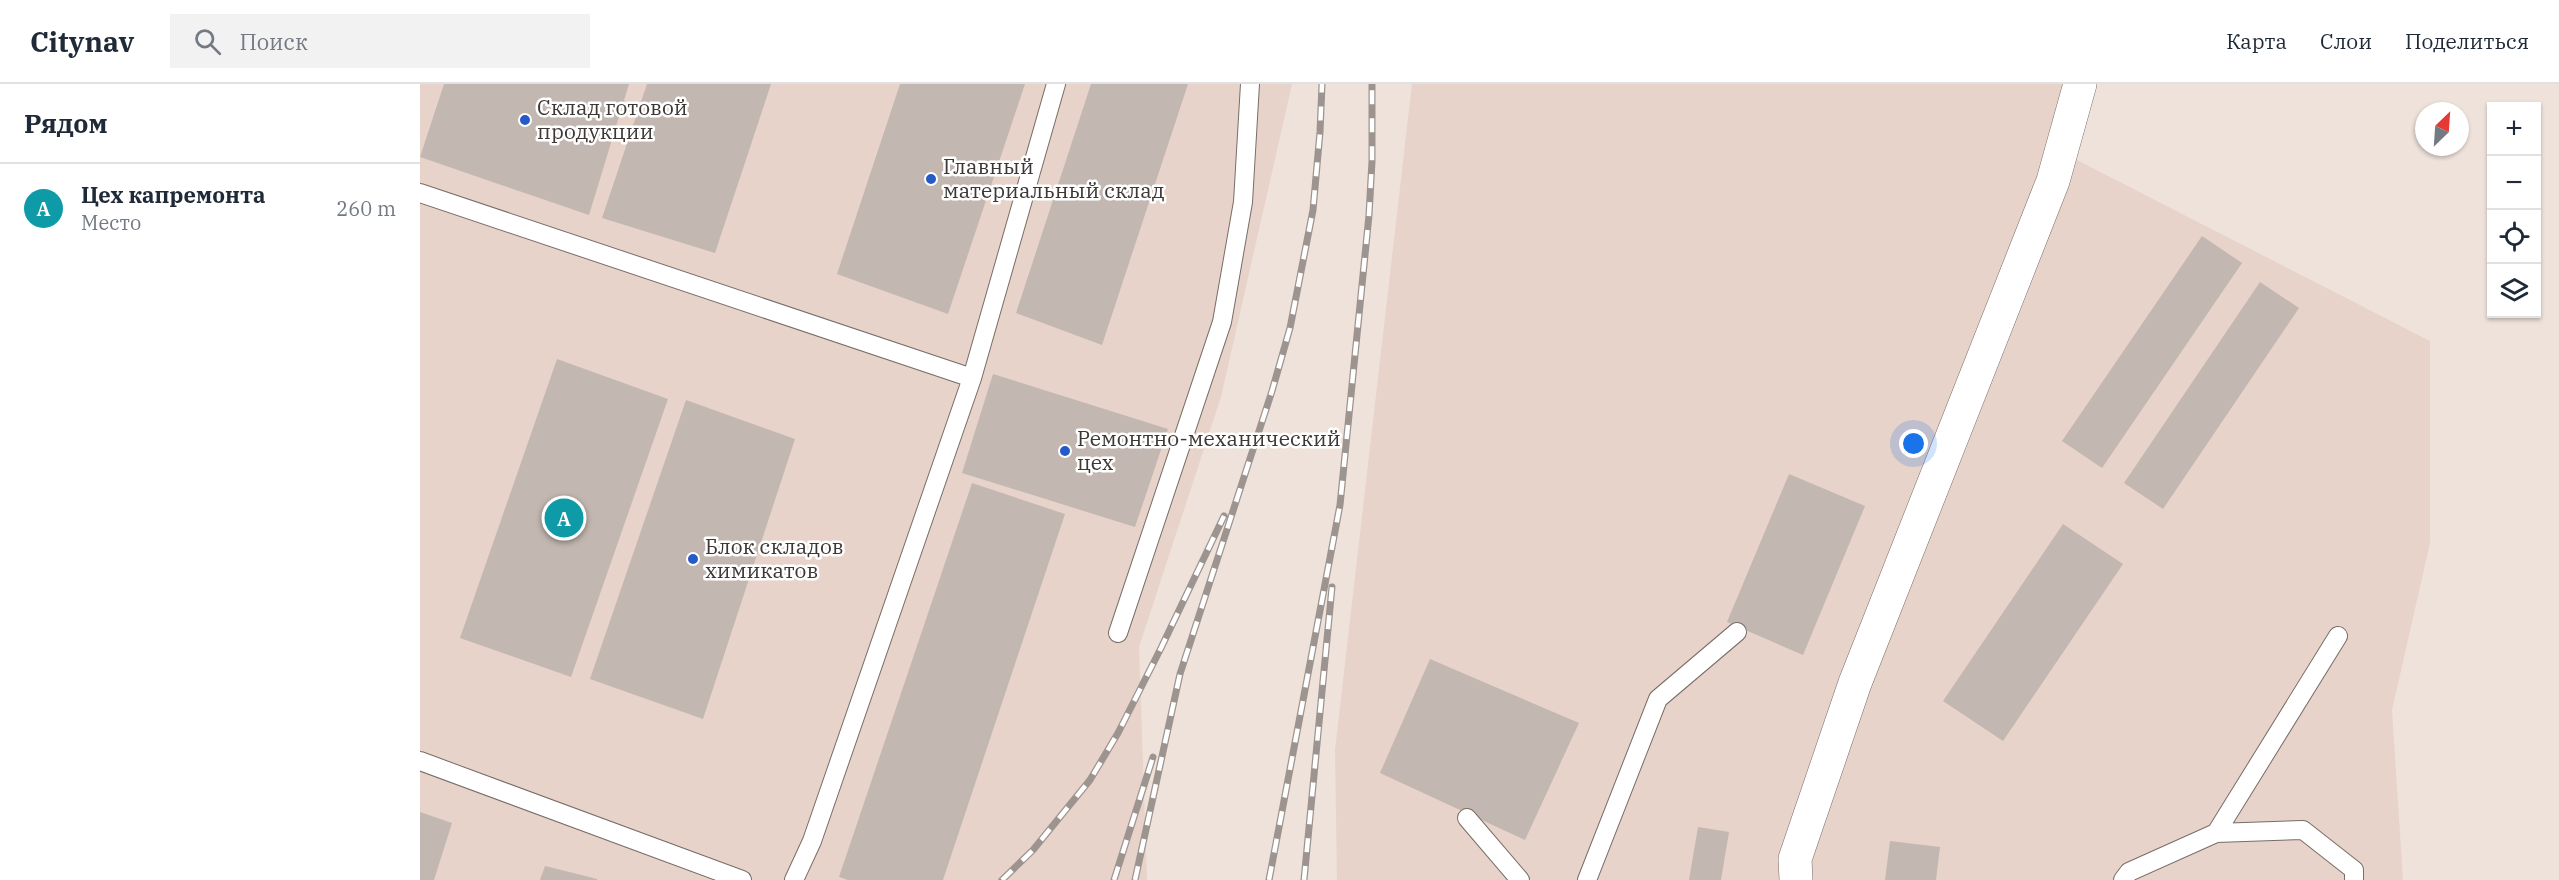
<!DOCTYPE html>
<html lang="ru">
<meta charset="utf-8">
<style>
body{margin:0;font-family:"IBM Plex Serif",serif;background:#f2f2f3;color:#1f2937}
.controls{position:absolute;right:18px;top:18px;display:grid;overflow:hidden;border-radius:0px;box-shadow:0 2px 4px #0004}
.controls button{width:54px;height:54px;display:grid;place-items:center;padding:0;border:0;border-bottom:2px solid #e0e1e3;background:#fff;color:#1f2937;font:30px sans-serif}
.compass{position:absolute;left:1995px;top:18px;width:54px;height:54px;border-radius:50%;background:#fff;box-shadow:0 2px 4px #0004;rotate:25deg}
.you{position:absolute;left:1494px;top:360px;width:21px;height:21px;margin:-15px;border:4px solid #fff;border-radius:50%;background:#1a73e8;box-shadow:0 0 0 9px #1a73e833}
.badge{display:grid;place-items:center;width:39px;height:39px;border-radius:50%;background:#2563eb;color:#fff;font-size:20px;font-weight:700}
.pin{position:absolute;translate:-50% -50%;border:3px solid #fff;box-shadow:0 2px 6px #0006}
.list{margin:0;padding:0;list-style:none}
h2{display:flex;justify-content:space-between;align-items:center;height:78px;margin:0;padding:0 24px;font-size:26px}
h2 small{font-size:20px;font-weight:400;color:#747a83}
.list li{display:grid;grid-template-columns:39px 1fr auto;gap:18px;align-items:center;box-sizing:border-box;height:90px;padding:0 24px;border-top:2px solid #e0e1e3}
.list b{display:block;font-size:22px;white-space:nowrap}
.list p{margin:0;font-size:20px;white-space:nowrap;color:#747a83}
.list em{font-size:20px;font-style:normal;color:#747a83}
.icon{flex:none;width:33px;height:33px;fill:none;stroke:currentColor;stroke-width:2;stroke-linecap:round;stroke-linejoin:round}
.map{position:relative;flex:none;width:2139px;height:796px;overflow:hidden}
header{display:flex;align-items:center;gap:36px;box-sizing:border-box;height:84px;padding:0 30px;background:#fff;border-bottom:2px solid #e0e1e3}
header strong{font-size:28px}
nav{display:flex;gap:33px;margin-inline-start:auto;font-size:21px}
.search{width:420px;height:54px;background:#f2f2f3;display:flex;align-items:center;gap:15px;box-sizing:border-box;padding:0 21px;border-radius:0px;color:#747a83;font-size:22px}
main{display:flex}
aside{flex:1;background:#fff}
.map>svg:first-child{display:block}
.built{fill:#e7d3c9}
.building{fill:#c3b7b1}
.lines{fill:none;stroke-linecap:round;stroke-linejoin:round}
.lane-casing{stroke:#786d67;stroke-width:20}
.street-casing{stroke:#786d67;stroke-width:34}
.lane{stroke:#fff;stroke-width:18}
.street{stroke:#fff;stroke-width:33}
.rail-casing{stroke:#9d948f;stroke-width:7}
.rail{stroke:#fff;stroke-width:4.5;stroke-dasharray:14;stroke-linecap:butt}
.poi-dot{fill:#265ac8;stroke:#fff;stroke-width:2}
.labels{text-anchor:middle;stroke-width:5;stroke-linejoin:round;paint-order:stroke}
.poi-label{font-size:21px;fill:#3d3836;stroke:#fff;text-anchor:start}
</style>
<header>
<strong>Citynav</strong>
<div class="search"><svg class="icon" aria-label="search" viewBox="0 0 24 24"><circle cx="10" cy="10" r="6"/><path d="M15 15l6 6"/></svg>Поиск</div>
<nav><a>Карта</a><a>Слои</a><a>Поделиться</a></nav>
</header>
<main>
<aside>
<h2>Рядом<small></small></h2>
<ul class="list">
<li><span class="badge" style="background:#0f9aa8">A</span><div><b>Цех капремонта</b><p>Место</p></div><em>260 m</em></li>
</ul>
</aside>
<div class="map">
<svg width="2139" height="796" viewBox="0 0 2139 796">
<rect width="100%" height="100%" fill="#eee2db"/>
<path class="built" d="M 0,0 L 872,0 L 801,313 L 719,563 L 727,796 L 0,796 Z
M 992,0 L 1676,0 L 1653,74 L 2010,257 L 2010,459 L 1972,626 L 1983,796 L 917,796 L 915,666 Z"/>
<path class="building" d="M 24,0 L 209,0 L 169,131 L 0,73 Z
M 227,0 L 351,0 L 295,169 L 182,134 Z
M 480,0 L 605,0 L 528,230 L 417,190 Z
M 671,0 L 768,0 L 682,261 L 596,229 Z
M 1782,152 L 1822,179 L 1682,384 L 1642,357 Z
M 1840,198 L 1879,224 L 1743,425 L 1704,399 Z
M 137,275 L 248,315 L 151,593 L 40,554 Z
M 573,290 L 748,345 L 715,443 L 542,389 Z
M 266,316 L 375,355 L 283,635 L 170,595 Z
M 1369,390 L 1445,422 L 1383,571 L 1307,538 Z
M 552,399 L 645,430 L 523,796 L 428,796 L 419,793 Z
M 1643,440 L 1703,480 L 1583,657 L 1523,617 Z
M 1010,575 L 1159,639 L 1105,756 L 960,689 Z
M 0,728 L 32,739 L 14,796 L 0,796 Z
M 1278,743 L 1309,748 L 1301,796 L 1269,796 Z
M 1470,757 L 1520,763 L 1516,796 L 1465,796 Z
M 125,782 L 177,795 L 177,796 L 120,796 Z"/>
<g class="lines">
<defs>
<path id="lane" d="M 0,109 L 552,294
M 698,549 L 802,238 L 823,118 L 830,0
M 0,677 L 322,796
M 1047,734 L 1100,796
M 1796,749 L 1883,746 L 1934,786 L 1934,796
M 374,796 L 392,757 L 552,294 L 636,0
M 1167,796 L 1238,615 L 1317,548
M 1703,796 L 1709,788 L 1796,749 L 1918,552"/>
<path id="street" d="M 1376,796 L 1375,775 L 1435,599 L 1633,97 L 1660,0"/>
</defs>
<use href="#lane" class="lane-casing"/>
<use href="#street" class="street-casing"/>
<use href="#lane" class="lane"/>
<use href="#street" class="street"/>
<defs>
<path id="rail" d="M 582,796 L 613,766 L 670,696 L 698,649 L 741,564 L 804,432
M 694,796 L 733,673
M 715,796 L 760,590 L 852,307 L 870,244 L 893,126 L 900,48 L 902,0
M 849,796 L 920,421 L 949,131 L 952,77 L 952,0
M 884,796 L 912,503"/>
</defs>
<use href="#rail" class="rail-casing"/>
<use href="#rail" class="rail"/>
</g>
<g class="poi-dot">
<circle cx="105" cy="36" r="6"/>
<circle cx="511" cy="95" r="6"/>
<circle cx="645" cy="367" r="6"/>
<circle cx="273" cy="475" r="6"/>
</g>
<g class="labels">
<g class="poi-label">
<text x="117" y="31">Склад готовой<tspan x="117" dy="24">продукции</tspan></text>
<text x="523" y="90">Главный<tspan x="523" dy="24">материальный склад</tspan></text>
<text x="657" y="362">Ремонтно-механический<tspan x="657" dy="24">цех</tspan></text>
<text x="285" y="470">Блок складов<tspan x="285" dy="24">химикатов</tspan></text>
</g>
</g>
</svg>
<div class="controls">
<button>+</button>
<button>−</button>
<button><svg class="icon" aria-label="locate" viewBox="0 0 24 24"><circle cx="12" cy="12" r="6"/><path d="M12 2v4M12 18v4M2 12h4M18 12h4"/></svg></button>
<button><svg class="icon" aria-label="layers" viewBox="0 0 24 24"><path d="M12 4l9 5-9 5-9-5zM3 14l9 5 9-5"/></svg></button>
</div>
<svg class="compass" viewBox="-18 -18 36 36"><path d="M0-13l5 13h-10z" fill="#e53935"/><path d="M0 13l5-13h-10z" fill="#747a83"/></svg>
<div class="you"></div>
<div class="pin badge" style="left:144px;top:434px;background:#0f9aa8">A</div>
</div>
</main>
